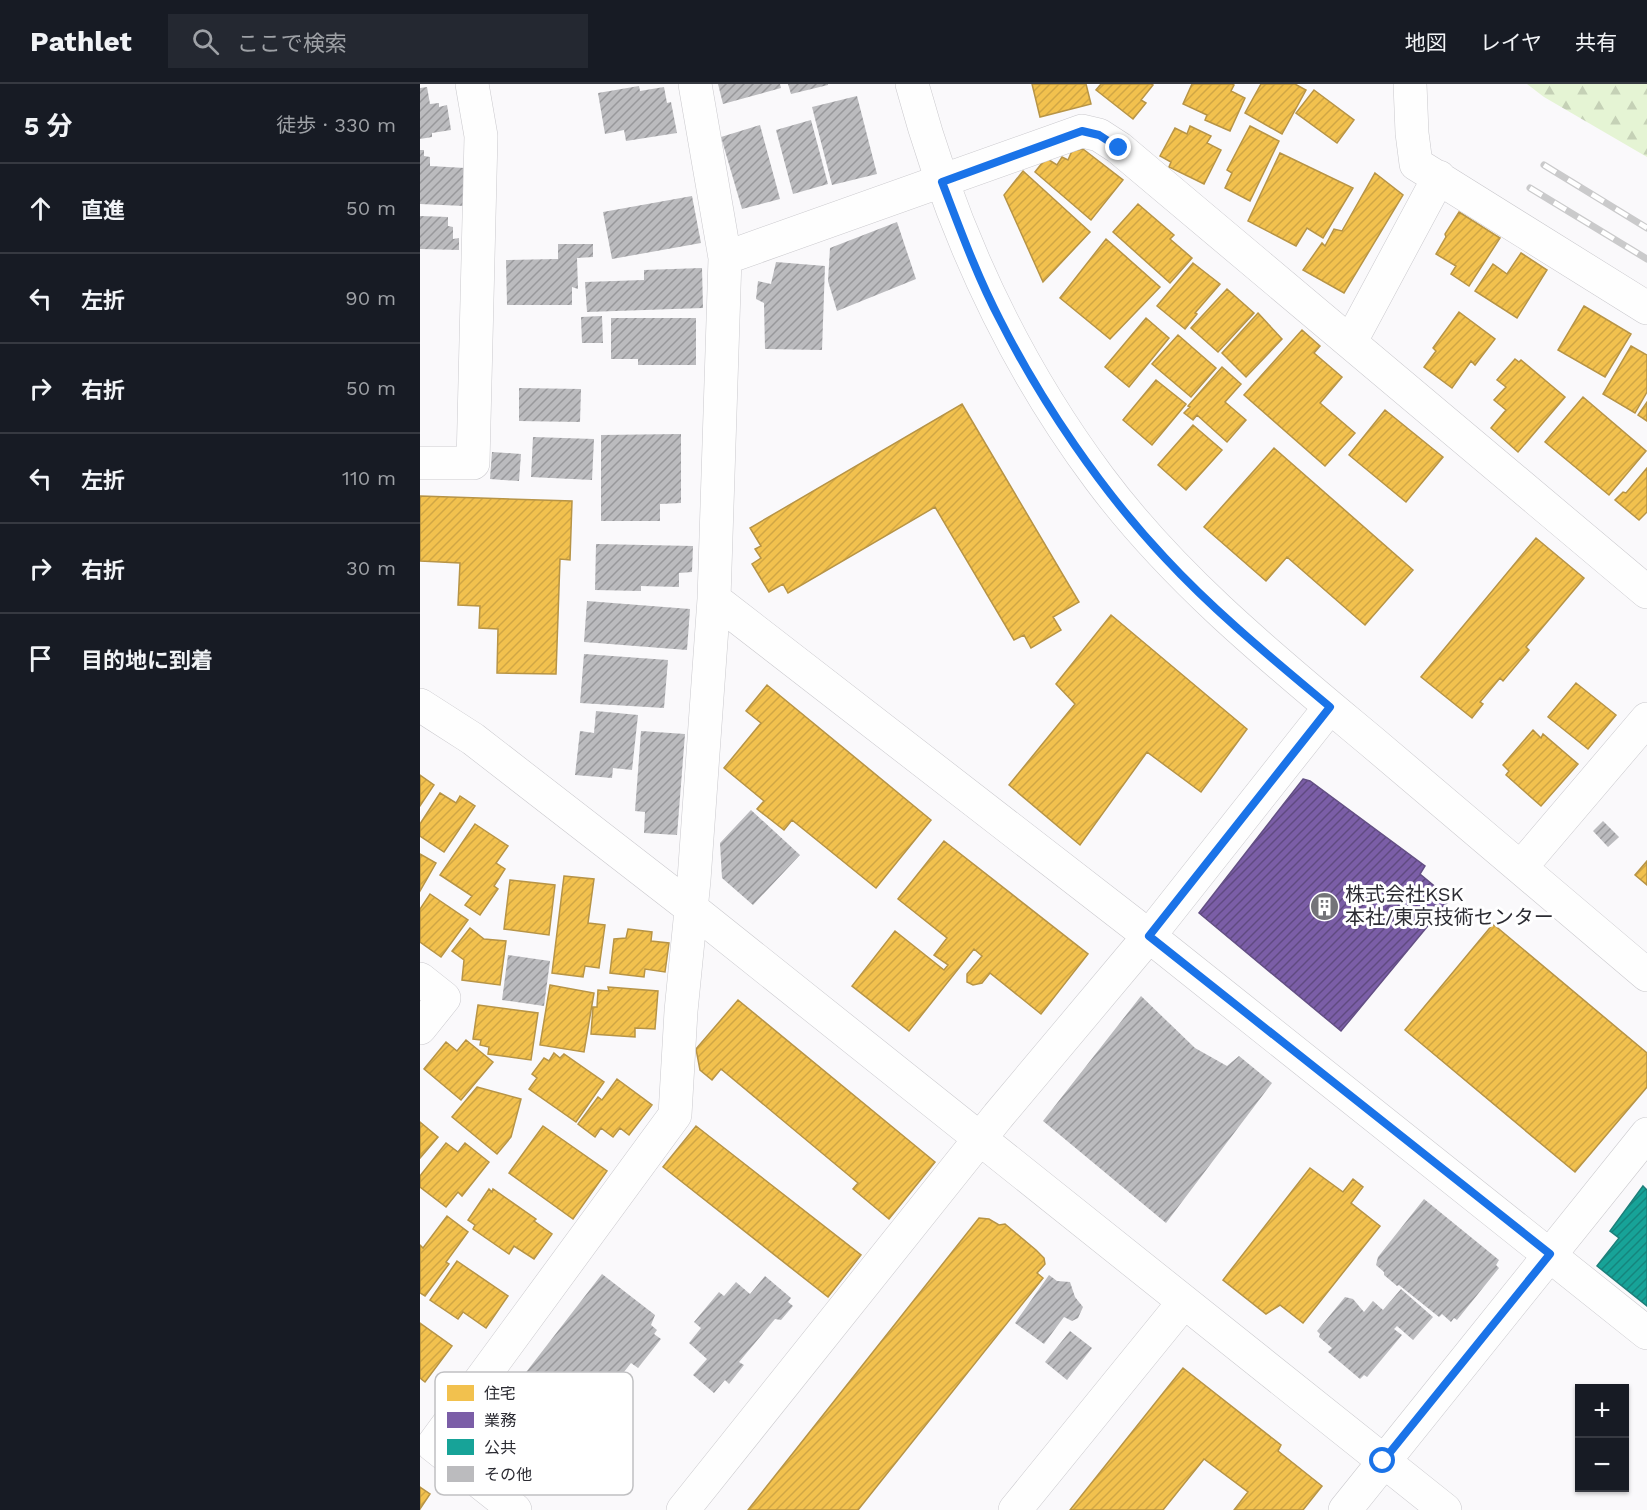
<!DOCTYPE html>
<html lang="ja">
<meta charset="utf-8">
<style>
body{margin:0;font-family:"Work Sans","Noto Sans JP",sans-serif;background:#242831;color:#f1f3f6}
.controls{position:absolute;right:18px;bottom:18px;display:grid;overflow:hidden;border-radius:0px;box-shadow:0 2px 4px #0004}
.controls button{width:54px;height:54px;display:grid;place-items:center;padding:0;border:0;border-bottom:2px solid #363941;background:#171b24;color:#f1f3f6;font:30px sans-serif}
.stop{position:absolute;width:18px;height:18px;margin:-14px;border:4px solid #1a73e8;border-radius:50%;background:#fff}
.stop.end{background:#1a73e8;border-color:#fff;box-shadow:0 2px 6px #0008}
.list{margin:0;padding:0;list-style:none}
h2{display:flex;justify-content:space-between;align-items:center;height:78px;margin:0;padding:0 24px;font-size:26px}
h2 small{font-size:20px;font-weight:400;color:#9ea1a6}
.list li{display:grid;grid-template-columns:39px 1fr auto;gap:18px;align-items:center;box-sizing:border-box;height:90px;padding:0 24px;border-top:2px solid #363941}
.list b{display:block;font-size:22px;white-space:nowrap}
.list em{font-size:20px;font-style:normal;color:#9ea1a6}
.icon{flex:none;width:33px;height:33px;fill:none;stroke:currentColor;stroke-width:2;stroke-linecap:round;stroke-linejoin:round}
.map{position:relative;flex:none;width:1227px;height:1426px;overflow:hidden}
header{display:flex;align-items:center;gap:36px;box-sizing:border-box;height:84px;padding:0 30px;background:#171b24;border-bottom:2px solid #363941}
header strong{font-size:28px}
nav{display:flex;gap:33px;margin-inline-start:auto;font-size:21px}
.search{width:420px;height:54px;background:#242831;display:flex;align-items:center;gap:15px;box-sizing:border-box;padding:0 21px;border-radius:0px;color:#9ea1a6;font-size:22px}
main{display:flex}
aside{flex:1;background:#171b24}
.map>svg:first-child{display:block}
.forest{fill:url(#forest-firs)}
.homes{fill:url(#homes-hatch);stroke:#b79446;stroke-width:1.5}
.offices{fill:url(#offices-hatch);stroke:#634f84;stroke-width:1.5}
.public{fill:url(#public-hatch);stroke:#1d7f7a;stroke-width:1.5}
.building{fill:url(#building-hatch)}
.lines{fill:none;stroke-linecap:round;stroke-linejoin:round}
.minor-casing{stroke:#cac9cd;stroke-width:34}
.minor{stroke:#fefefe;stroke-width:33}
.rail-casing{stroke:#cacacb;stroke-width:7}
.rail{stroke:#fff;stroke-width:4.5;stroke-dasharray:14;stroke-linecap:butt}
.route{stroke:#1a73e8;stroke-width:8}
.labels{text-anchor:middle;stroke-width:6;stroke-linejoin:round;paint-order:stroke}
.poi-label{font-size:20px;fill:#2c2c33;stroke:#fff;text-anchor:start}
.key{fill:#fff;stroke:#c0c0c2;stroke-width:1.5}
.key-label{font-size:16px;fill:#2c2c33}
</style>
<header>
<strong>Pathlet</strong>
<div class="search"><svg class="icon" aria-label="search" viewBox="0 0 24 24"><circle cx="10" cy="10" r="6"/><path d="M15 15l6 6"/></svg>ここで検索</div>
<nav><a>地図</a><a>レイヤ</a><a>共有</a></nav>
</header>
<main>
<aside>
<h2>5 分<small>徒歩 · 330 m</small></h2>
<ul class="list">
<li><svg class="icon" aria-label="ahead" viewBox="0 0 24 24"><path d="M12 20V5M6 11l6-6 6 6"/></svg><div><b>直進</b></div><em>50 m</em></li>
<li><svg class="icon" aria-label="left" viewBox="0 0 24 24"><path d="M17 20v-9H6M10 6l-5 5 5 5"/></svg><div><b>左折</b></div><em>90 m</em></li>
<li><svg class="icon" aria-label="right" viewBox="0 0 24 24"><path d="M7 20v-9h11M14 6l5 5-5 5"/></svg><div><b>右折</b></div><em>50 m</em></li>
<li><svg class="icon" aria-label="left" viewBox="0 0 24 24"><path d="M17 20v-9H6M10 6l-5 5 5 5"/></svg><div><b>左折</b></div><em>110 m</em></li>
<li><svg class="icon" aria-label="right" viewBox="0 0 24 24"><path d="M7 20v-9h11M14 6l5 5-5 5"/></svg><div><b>右折</b></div><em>30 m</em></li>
<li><svg class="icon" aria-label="arrive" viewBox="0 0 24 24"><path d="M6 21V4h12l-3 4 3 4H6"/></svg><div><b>目的地に到着</b></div></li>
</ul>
</aside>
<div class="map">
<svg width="1227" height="1426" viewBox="0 0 1227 1426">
<defs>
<pattern id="forest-firs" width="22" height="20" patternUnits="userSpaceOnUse" patternTransform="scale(1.5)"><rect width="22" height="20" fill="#e5f4d4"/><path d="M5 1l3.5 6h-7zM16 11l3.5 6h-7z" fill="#c5d1b6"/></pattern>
<pattern id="homes-hatch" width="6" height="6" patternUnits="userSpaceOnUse" patternTransform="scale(1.5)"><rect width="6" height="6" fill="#f2c14e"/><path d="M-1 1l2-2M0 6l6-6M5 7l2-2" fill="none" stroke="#d0a645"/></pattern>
<pattern id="offices-hatch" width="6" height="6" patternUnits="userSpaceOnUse" patternTransform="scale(1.5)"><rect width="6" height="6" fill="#7b5ea7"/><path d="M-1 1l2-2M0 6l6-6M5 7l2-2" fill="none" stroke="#604a81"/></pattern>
<pattern id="public-hatch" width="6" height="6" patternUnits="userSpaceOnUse" patternTransform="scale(1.5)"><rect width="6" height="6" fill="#17a398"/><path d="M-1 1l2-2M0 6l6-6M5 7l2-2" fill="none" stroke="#15857d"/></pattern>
<pattern id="building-hatch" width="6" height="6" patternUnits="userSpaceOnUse" patternTransform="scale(1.5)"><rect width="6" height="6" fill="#bbbbbe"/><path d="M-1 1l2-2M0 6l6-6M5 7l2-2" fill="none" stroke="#98989b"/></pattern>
</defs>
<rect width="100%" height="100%" fill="#faf9fb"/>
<path class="forest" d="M 1107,0 L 1227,0 L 1227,73 L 1124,13 Z"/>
<path class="homes" d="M 612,0 L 666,0 L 671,20 L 620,33 Z
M 681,0 L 731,0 L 733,1 L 721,16 L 726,19 L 713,35 L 676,6 Z
M 772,0 L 812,0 L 814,1 L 811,7 L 825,14 L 810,47 L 785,36 L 787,31 L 763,20 Z
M 841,0 L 875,0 L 886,6 L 862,50 L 825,29 Z
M 894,6 L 934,36 L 917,59 L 876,29 Z
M 770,42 L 791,52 L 787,59 L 801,66 L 784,100 L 749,83 L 751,78 L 740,72 L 755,44 L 767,50 Z
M 830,42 L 859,57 L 830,117 L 805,104 L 812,89 L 807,86 Z
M 663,65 L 703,96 L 671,136 L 615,88 L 626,74 L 637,81 L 642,73 L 648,76 L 652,67 Z
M 860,69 L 933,104 L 903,154 L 887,144 L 876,162 L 828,137 Z
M 603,87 L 670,148 L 623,198 L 584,111 Z
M 955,89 L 983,111 L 924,209 L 883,186 L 902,159 L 905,162 L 914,145 L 922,147 Z
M 718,120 L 754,151 L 750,155 L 772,174 L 750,199 L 693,148 Z
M 1039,128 L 1080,154 L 1049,202 L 1031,190 L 1036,182 L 1016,170 L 1026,153 L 1025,150 Z
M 686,155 L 740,203 L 690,255 L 640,214 Z
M 1101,169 L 1127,186 L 1097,234 L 1055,207 L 1073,180 L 1087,190 Z
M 773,179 L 800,200 L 775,229 L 777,230 L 765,245 L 737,222 Z
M 807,205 L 834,229 L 798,268 L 771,244 Z
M 1164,222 L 1211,250 L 1185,293 L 1138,266 Z
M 1039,228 L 1075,255 L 1055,281 L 1051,277 L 1032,304 L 1004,283 L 1016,267 L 1013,264 Z
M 838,229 L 862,255 L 826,293 L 802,269 Z
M 726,234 L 749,254 L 709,303 L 685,283 Z
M 882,246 L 900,262 L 894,269 L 922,293 L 900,319 L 935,349 L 905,382 L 824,311 Z
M 758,251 L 796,284 L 771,313 L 732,280 Z
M 1211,262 L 1227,271 L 1227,308 L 1215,329 L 1183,310 Z
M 1095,275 L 1099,278 L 1101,276 L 1145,313 L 1098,368 L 1071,344 L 1086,326 L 1074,316 L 1086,303 L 1077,296 Z
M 802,283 L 821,300 L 805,318 L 826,336 L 807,358 L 777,331 L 773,336 L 764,329 L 770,323 L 768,322 Z
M 736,296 L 766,320 L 732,361 L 703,336 Z
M 1163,313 L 1226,367 L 1189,411 L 1125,358 Z
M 1227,318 L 1227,337 L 1218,331 Z
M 542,320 L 659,518 L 633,533 L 641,546 L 611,564 L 604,551 L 594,556 L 515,423 L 368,509 L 363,500 L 349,508 L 332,480 L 341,474 L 335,465 L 341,462 L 330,444 Z
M 965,326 L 1023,373 L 986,418 L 929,371 Z
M 773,341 L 802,366 L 766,406 L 738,381 Z
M 854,364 L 993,486 L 945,541 L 867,473 L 846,497 L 784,443 Z
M 1227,384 L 1227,428 L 1219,436 L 1195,416 L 1203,408 L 1206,409 Z
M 0,412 L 152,417 L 150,476 L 140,475 L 136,590 L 77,589 L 78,545 L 59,544 L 60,522 L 38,521 L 40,479 L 0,477 Z
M 1116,454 L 1164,494 L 1106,563 L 1109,566 L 1083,597 L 1080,594 L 1060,618 L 1063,620 L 1052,634 L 1001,593 Z
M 691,531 L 827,645 L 781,708 L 727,668 L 660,761 L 589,701 L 655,620 L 636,600 Z
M 1156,599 L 1196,631 L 1168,665 L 1128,633 Z
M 347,601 L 511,736 L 456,804 L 372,736 L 364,746 L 337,725 L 344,717 L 304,684 L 341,639 L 326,627 Z
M 1113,646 L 1121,654 L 1123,650 L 1158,680 L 1121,722 L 1086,691 L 1089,687 L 1083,681 Z
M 0,691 L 14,701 L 0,722 Z
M 20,709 L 36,719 L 40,712 L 55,722 L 24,768 L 0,752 L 0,740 Z
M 55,740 L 88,762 L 76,779 L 85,785 L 74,802 L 78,805 L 60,831 L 45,821 L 52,812 L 20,791 Z
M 524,757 L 668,870 L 621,930 L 570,889 L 562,899 L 553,901 L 547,898 L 547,890 L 562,872 L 554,865 L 489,947 L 432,902 L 475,847 L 524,886 L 528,881 L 514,871 L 527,854 L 478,815 Z
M 0,770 L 16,779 L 0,807 Z
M 1227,777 L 1227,801 L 1215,791 Z
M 144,792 L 174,795 L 168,839 L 185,841 L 179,884 L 165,882 L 163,893 L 132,889 Z
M 90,796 L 135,801 L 129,851 L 84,845 Z
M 10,810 L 48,836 L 21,873 L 0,858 L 0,825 Z
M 1073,840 L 1227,969 L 1227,1003 L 1155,1088 L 985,946 Z
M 50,844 L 64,855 L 86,857 L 80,901 L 42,896 L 44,876 L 32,867 Z
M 208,845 L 232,848 L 231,857 L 249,859 L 245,888 L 225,885 L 224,893 L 190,889 L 194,855 L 206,854 Z
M 130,901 L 174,909 L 164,968 L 120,961 Z
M 188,903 L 238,907 L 235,945 L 215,944 L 215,953 L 171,950 L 173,923 L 177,923 L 178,906 L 189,907 Z
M 318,916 L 515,1078 L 469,1135 L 433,1105 L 438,1099 L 301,985 L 292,996 L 280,986 L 276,965 Z
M 58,921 L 118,929 L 111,976 L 68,970 L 69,963 L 60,961 L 61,956 L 53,955 Z
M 46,956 L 73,978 L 41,1016 L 4,985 L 26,958 L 37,967 Z
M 134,969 L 140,974 L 144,970 L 184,998 L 156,1038 L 109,1005 L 117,994 L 112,990 L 124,974 L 129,977 Z
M 197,995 L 232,1021 L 209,1051 L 200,1044 L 193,1053 L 181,1044 L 175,1053 L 158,1040 L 178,1013 L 182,1016 Z
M 57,1003 L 101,1015 L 91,1053 L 77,1070 L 32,1033 Z
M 0,1038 L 18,1053 L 0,1074 Z
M 123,1042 L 187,1087 L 153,1135 L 89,1089 Z
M 276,1042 L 441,1171 L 408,1213 L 243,1083 Z
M 26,1059 L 38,1068 L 45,1059 L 69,1078 L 42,1112 L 38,1108 L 26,1123 L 0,1103 L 0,1092 Z
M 890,1084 L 923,1108 L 933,1095 L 943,1103 L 931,1119 L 960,1142 L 883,1239 L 860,1221 L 846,1230 L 803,1196 Z
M 69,1105 L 72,1108 L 73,1105 L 116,1135 L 114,1137 L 132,1150 L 114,1175 L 94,1162 L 89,1170 L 53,1145 L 55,1141 L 48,1136 Z
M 27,1132 L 48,1148 L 26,1178 L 29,1180 L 5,1212 L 0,1209 L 0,1161 L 3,1164 Z
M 559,1134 L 569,1135 L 579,1141 L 585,1140 L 616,1166 L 624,1174 L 625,1180 L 617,1189 L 623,1194 L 438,1426 L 328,1426 Z
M 37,1177 L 88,1212 L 66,1244 L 43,1228 L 38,1235 L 10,1216 Z
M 0,1239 L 32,1262 L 5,1298 L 0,1294 Z
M 763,1284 L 861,1361 L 858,1367 L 902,1402 L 883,1426 L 814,1426 L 828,1408 L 784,1375 L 743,1426 L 650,1426 Z
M 0,1403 L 10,1410 L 0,1425 Z"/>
<path class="offices" d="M 883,695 L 890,697 L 1005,782 L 1000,790 L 1030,815 L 921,947 L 779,829 Z"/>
<path class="public" d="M 1223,1102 L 1227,1106 L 1227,1222 L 1177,1182 L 1199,1154 L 1190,1147 Z"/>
<path class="building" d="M 298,0 L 360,0 L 361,4 L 303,20 Z
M 368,0 L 408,0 L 408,1 L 371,10 Z
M 219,2 L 220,7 L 244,3 L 247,19 L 251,18 L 257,49 L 206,57 L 204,46 L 185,50 L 178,9 Z
M 7,3 L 10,20 L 19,19 L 19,23 L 27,21 L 31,46 L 12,49 L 12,53 L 0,55 L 0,4 Z
M 437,12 L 457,90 L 412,101 L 392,23 Z
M 391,36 L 408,100 L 373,110 L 356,46 Z
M 340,41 L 360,115 L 322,125 L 301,53 Z
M 0,66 L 4,66 L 4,72 L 10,73 L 10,82 L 45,84 L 44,122 L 0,120 Z
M 272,112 L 281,159 L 192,175 L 183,128 Z
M 0,132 L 28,133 L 28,142 L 33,143 L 33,155 L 39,154 L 39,166 L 0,165 Z
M 477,138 L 496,195 L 417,227 L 408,197 L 410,164 Z
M 138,160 L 173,160 L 173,173 L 157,174 L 158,205 L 152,203 L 152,221 L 87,221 L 86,176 L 138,175 Z
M 356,178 L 405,182 L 402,266 L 345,265 L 344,219 L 336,215 L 338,197 L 351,200 Z
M 282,184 L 283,224 L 167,228 L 165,198 L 224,196 L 224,186 Z
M 182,232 L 183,259 L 162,259 L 161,233 Z
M 191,234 L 276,234 L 276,281 L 218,281 L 218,275 L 191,275 Z
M 99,304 L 161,305 L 160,338 L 99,337 Z
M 261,350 L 261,419 L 240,420 L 240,437 L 181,437 L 181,351 Z
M 113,353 L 174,355 L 172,396 L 111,393 Z
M 72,368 L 101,370 L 99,397 L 70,395 Z
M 176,460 L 273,462 L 272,488 L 259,489 L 259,503 L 221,502 L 221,507 L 175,506 Z
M 167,517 L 270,525 L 267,566 L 164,558 Z
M 164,570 L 248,576 L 244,624 L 160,619 Z
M 176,627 L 218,631 L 212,686 L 193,684 L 192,694 L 155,691 L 160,647 L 174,649 Z
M 221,647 L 265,650 L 257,751 L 224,749 L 225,728 L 215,727 Z
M 331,726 L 380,771 L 333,821 L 302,794 L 300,759 Z
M 1183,737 L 1199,753 L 1188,763 L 1173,747 Z
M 88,871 L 130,877 L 124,922 L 82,916 Z
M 721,912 L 775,964 L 807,982 L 819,972 L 852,999 L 746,1139 L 623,1037 Z
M 1004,1115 L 1079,1176 L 1076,1181 L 1079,1184 L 1037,1236 L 1034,1234 L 1031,1238 L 1022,1230 L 1019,1233 L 979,1201 L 977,1202 L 964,1191 L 964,1188 L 956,1181 L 958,1173 Z
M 182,1190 L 235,1231 L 231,1241 L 237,1246 L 234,1250 L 241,1255 L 218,1284 L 211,1279 L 160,1344 L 171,1353 L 146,1386 L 125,1369 L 134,1357 L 83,1318 Z
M 629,1191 L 637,1197 L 650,1198 L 655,1213 L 663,1223 L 658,1234 L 652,1237 L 644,1233 L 624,1260 L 595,1239 Z
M 345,1192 L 371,1214 L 368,1218 L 373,1222 L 361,1236 L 355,1235 L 319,1278 L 324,1281 L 309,1300 L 305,1296 L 294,1309 L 273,1291 L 287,1275 L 269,1259 L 281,1244 L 274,1238 L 299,1208 L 304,1212 L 316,1198 L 330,1210 Z
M 981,1205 L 1013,1233 L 993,1256 L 977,1242 L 974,1245 L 982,1251 L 947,1293 L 944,1291 L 940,1295 L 908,1268 L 912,1264 L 899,1253 L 900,1250 L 897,1247 L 925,1213 L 933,1215 L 944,1228 L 953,1217 L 963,1226 Z
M 650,1247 L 672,1264 L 647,1296 L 625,1278 Z"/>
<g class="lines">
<defs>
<path id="minor" d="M 275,0 L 305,174
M 492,0 C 530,141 591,276 679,394 C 755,496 854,576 951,657 C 1043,734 1135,812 1227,891
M 990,0 L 992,49 L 996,80 L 1227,224
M 931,257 L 1019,93
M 0,379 L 53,379 L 61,52 L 52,0
M 294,515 L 729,852 L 1227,1249
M 0,621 L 53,655 L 271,824 L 1025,1426
M 1101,783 L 1227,635
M 0,895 L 24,914 L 0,944
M 95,1426 L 13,1361 L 255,1031 L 261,927 L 274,796 L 294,515 L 305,174 L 662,47 L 679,51 L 699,64 L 1227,508
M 263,1426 L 578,1032 L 729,852 L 910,623
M 595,1426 L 764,1218
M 925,1426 L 1227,1050"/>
</defs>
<use href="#minor" class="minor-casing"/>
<use href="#minor" class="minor"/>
<defs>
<path id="rail" d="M 1124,81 L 1227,144
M 1110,104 L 1227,175"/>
</defs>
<use href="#rail" class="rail-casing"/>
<use href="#rail" class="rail"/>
</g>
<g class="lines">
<path class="route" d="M 699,64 L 679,51 L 662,47 L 522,98 C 540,145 557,192 580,236 C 622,319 682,407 745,474 C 796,529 854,576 910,623 L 729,852 L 1130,1170 L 963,1377"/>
</g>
<defs>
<symbol id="building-disc" viewBox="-11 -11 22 22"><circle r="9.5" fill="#747479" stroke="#fff"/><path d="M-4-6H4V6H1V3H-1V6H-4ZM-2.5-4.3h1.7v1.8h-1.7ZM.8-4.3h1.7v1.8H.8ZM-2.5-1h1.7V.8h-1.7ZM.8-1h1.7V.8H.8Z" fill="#fff"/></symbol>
</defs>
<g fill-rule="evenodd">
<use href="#building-disc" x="888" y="806" width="33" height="33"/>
</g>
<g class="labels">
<g class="poi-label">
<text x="925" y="817">株式会社KSK<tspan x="925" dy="23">本社/東京技術センター</tspan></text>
</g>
</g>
<rect x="15" y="1288" width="198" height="123" rx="9" class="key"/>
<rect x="27" y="1301" width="27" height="16" fill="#f2c14e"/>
<rect x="27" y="1328" width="27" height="16" fill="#7b5ea7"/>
<rect x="27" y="1355" width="27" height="16" fill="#17a398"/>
<rect x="27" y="1382" width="27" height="16" fill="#bbbbbe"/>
<g class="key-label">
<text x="64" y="1315">住宅</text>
<text x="64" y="1342">業務</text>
<text x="64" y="1369">公共</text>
<text x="64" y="1396">その他</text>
</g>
</svg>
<div class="controls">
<button>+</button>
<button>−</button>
</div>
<div class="stop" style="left:963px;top:1377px"></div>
<div class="stop end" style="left:699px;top:64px"></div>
</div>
</main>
